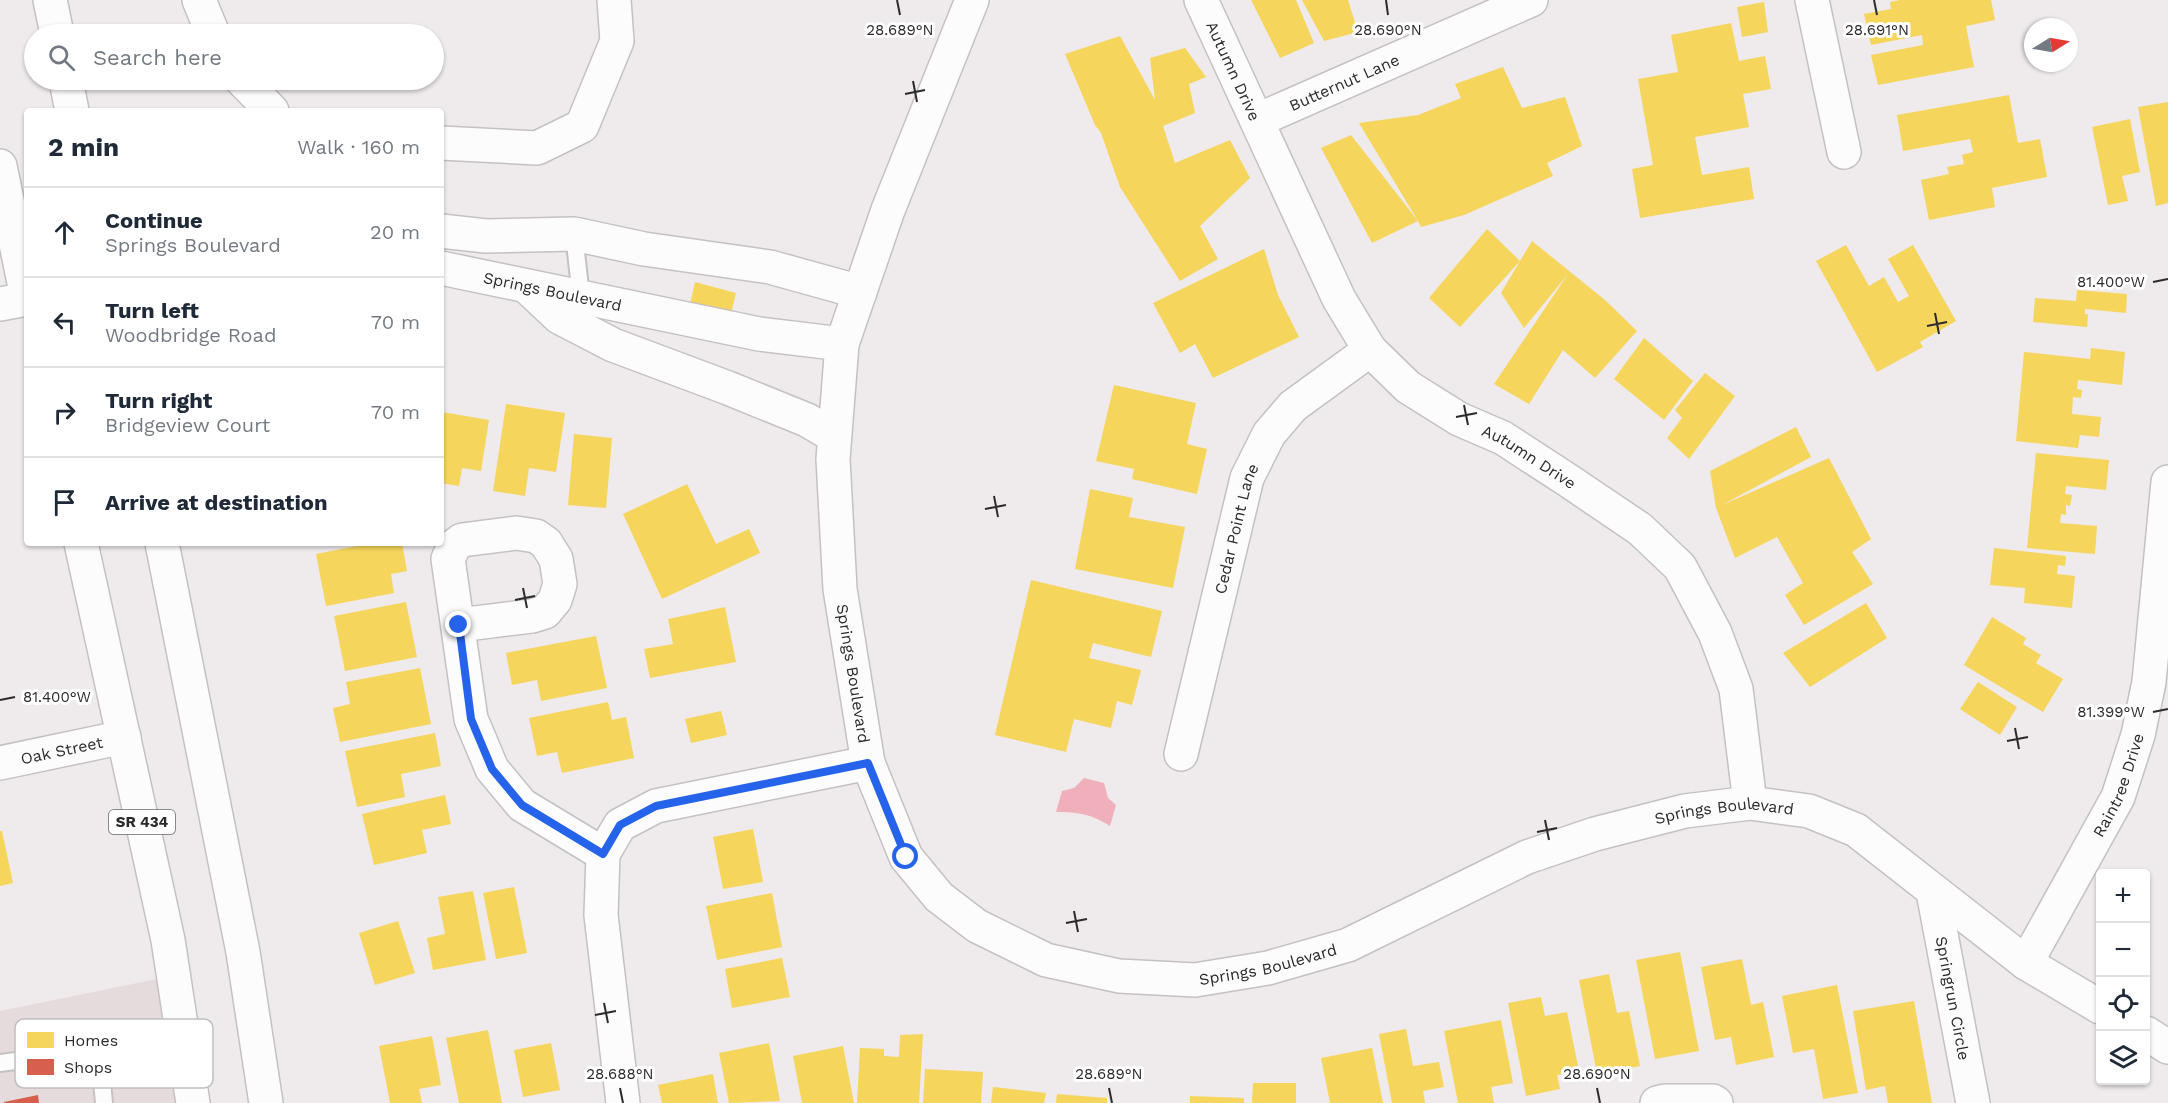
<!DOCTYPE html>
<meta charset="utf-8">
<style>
body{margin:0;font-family:"Work Sans",sans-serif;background:#f2f2f3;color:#1f2937}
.controls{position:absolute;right:18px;bottom:18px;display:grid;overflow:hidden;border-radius:6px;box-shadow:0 2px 4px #0004}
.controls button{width:54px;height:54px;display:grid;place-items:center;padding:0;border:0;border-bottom:2px solid #e0e1e3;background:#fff;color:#1f2937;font:30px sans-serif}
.compass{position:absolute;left:2024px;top:18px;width:54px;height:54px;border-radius:50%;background:#fff;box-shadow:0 2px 4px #0004;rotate:79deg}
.stop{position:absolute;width:18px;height:18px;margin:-14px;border:4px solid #2563eb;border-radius:50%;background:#fff}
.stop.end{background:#2563eb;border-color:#fff;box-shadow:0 2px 6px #0008}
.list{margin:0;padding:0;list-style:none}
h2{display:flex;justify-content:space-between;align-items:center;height:78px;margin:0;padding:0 24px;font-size:26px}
h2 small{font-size:20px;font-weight:400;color:#747a83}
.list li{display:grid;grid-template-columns:39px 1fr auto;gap:18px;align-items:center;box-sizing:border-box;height:90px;padding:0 24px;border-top:2px solid #e0e1e3}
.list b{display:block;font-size:22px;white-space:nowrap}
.list p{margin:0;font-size:20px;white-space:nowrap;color:#747a83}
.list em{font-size:20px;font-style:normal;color:#747a83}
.icon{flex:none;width:33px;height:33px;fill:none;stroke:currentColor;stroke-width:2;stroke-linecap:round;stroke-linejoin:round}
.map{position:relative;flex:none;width:2168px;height:1103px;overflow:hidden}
.search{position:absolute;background:#fff;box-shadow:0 2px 4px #0004;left:24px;top:24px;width:420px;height:66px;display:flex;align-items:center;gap:15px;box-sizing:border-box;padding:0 21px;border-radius:33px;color:#747a83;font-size:22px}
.panel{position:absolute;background:#fff;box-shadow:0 2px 4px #0004;left:24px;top:108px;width:420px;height:438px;border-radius:6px}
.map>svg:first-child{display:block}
.built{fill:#e5dbdc}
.water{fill:#f0b0bb}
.homes{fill:#f6d55c}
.shops{fill:#d6604d}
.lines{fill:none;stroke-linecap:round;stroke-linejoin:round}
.service-casing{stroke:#c5c1c2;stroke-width:20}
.minor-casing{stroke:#c5c1c2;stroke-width:36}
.primary-casing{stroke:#c5c1c2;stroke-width:36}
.service{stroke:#fdfcfc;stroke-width:16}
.minor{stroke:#fdfcfc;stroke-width:33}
.primary{stroke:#fdfcfc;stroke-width:33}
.route{stroke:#2563eb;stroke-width:8}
.ticks{fill:none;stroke:#2d2a2a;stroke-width:2}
.labels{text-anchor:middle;stroke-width:6;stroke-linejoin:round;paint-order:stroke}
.shield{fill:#fff;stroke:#6c6a6a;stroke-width:1.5}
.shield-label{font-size:15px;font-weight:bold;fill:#2d2a2a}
.street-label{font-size:16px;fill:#2d2a2a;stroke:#fff}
.key{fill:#fff;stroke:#c0bfbf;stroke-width:1.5}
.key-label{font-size:16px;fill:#2d2a2a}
.ticks-label{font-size:15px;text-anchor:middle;fill:#2d2a2a;stroke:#fff;stroke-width:6;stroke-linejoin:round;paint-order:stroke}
</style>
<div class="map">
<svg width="2168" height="1103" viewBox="0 0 2168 1103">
<rect width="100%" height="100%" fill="#efeaeb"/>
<path class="built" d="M 157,979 L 176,1103 L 0,1103 L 0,1011 Z"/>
<path class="water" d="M 1084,778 L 1104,783 L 1108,798 L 1116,805 L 1110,826 C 1092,814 1077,812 1056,812 L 1062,791 L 1074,788 Z"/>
<path class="homes" d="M 1251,0 L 1296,0 L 1314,43 L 1280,58 Z
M 1302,0 L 1348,0 L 1358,32 L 1324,41 Z
M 1900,0 L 1991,0 L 1995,20 L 1966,26 L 1974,67 L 1878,85 L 1871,55 L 1923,45 L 1922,35 L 1871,45 L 1864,14 L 1891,9 L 1890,2 Z
M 1764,2 L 1768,32 L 1742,37 L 1737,7 Z
M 1731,23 L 1739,61 L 1765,56 L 1771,89 L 1743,94 L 1749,127 L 1695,137 L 1702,175 L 1749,167 L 1754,199 L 1640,218 L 1632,169 L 1653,165 L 1638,79 L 1678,72 L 1671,35 Z
M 1120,36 L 1155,100 L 1150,58 L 1185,48 L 1206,77 L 1189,84 L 1195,113 L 1163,126 L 1175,163 L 1230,140 L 1250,178 L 1200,226 L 1218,259 L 1180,281 L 1120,187 L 1101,133 L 1095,125 L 1065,54 Z
M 1503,67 L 1522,108 L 1565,97 L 1582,146 L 1547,163 L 1553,176 L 1464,215 L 1421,227 L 1418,221 L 1372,243 L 1321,148 L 1351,135 L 1418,221 L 1359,123 L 1418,115 L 1461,98 L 1455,84 Z
M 2009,95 L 2018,143 L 2040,139 L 2047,177 L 1992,188 L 1995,207 L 1929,220 L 1921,180 L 1949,174 L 1947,167 L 1964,164 L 1962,155 L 1973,152 L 1970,139 L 1903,151 L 1897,115 Z
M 2168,102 L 2168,203 L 2156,206 L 2138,107 Z
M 2130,119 L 2140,172 L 2122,176 L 2128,201 L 2108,205 L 2092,127 Z
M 1487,229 L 1520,261 L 1460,327 L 1429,298 Z
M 1532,241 L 1605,300 L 1637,331 L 1595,378 L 1563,350 L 1529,404 L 1494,384 L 1568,274 L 1524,328 L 1501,293 Z
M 1846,245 L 1869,286 L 1884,277 L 1898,302 L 1909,296 L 1888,259 L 1913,245 L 1956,321 L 1920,342 L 1923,347 L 1877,372 L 1816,261 Z
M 1264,249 L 1278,295 L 1299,337 L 1213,378 L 1195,344 L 1180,353 L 1153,303 Z
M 695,282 L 736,293 L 731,314 L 690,304 Z
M 2077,290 L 2127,294 L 2126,313 L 2085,309 L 2085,314 L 2088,314 L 2087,327 L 2033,322 L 2035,298 L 2076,301 Z
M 1644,338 L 1693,381 L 1664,420 L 1614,379 Z
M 2091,348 L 2125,352 L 2122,385 L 2078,380 L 2077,389 L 2082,390 L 2081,398 L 2073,397 L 2072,414 L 2101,417 L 2099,437 L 2080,435 L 2078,448 L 2016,441 L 2024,352 L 2090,359 Z
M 1705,373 L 1735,396 L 1689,459 L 1667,438 L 1682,418 L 1675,410 Z
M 1114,385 L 1196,403 L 1187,444 L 1207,449 L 1197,494 L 1132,479 L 1134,469 L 1096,461 Z
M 506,404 L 565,413 L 556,472 L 529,468 L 525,496 L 493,491 Z
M 442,412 L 489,420 L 481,471 L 462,468 L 459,486 L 441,483 Z
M 1796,427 L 1811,457 L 1722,505 L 1829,458 L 1871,539 L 1852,552 L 1873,584 L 1804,625 L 1785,595 L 1803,583 L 1777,537 L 1735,558 L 1716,508 L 1710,471 Z
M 574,434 L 612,438 L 606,508 L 568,505 Z
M 2036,453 L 2109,460 L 2106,490 L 2066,486 L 2065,494 L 2072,495 L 2070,506 L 2066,505 L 2066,515 L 2061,514 L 2060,523 L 2097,526 L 2095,554 L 2027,548 Z
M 687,484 L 716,544 L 749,529 L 760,553 L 662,599 L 623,514 Z
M 1090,489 L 1133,498 L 1129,517 L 1185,527 L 1173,588 L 1075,569 Z
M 372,543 L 402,543 L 407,571 L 391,574 L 394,593 L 326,606 L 316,554 Z
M 1994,548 L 2066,556 L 2065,566 L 2058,565 L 2057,574 L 2075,576 L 2072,608 L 2024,603 L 2025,588 L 1990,585 Z
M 1031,580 L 1162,611 L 1151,657 L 1093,643 L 1089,658 L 1141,670 L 1132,705 L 1117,701 L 1111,728 L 1074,719 L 1066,752 L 995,735 Z
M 406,602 L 417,657 L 345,671 L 334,616 Z
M 1866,603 L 1887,638 L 1810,687 L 1783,653 Z
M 725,607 L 736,662 L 650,678 L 644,649 L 673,644 L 668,619 Z
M 1992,617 L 2026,638 L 2023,644 L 2041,655 L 2036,663 L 2063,679 L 2043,712 L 1964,665 Z
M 596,636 L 607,688 L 541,701 L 537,680 L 512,685 L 506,653 Z
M 420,668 L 431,724 L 340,742 L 333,708 L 350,704 L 346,682 Z
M 1978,682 L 2017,707 L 2000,735 L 1960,709 Z
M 608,702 L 612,720 L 626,717 L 634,758 L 562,773 L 557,752 L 537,756 L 529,718 Z
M 721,711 L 727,735 L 691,743 L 685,719 Z
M 435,733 L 441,766 L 401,774 L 405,797 L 357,807 L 345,751 Z
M 445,795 L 451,824 L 422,830 L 427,853 L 374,865 L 362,814 Z
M 753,829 L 763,882 L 723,889 L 713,837 Z
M 0,831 L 2,831 L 13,883 L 0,886 Z
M 514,887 L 527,953 L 496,959 L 483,893 Z
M 473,891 L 486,960 L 433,970 L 427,938 L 445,934 L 438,897 Z
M 772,893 L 782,947 L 717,960 L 706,906 Z
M 398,921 L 415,973 L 375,985 L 359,933 Z
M 1680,952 L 1699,1051 L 1655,1059 L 1636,960 Z
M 782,958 L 790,997 L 732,1008 L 725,969 Z
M 1742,959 L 1751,1005 L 1763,1002 L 1774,1057 L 1736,1065 L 1731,1037 L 1715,1040 L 1701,967 Z
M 1609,974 L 1617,1013 L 1629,1011 L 1640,1066 L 1597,1074 L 1579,980 Z
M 1837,985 L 1858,1093 L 1823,1099 L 1814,1049 L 1793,1053 L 1782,996 Z
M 1541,997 L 1545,1016 L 1567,1012 L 1579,1071 L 1557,1075 L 1560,1089 L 1526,1096 L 1508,1003 Z
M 1914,1001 L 1932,1103 L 1888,1103 L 1885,1086 L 1866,1090 L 1853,1011 Z
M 1501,1020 L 1513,1083 L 1491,1087 L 1494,1103 L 1458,1103 L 1444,1031 Z
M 1406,1029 L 1413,1066 L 1439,1062 L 1444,1087 L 1423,1091 L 1425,1103 L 1392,1103 L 1379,1034 Z
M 488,1030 L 502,1103 L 459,1103 L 446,1038 Z
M 923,1034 L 919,1103 L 857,1103 L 860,1048 L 884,1049 L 884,1056 L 899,1057 L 900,1035 Z
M 432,1036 L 441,1085 L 419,1089 L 422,1103 L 390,1103 L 379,1046 Z
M 551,1043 L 560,1090 L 523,1097 L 514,1050 Z
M 769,1043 L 780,1101 L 729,1103 L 719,1053 Z
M 843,1046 L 854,1103 L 802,1103 L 793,1056 Z
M 1372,1048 L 1383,1103 L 1330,1103 L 1321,1058 Z
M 925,1069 L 983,1072 L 981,1103 L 923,1103 Z
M 713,1074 L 718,1103 L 662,1103 L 658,1085 Z
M 1253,1083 L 1296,1083 L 1296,1103 L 1252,1103 Z
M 993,1087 L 1046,1093 L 1044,1103 L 991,1103 Z
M 1057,1094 L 1107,1098 L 1107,1103 L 1056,1103 Z
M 1190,1096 L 1244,1098 L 1244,1103 L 1190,1103 Z"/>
<path class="shops" d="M 38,1095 L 39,1103 L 4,1103 L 4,1102 Z"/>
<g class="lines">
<defs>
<path id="service" d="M 574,234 L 581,297
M 0,1063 L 99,1050 L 104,1103"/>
<g id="minor">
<path d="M 199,0 L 213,34"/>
<path id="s1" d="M 972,0 L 888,210 L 842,344 L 833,459 L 840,589 L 868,763 L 906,857 L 939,897 L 977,926 L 1046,960 L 1119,976 L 1195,980 L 1268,968 L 1348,945 L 1527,857 L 1595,834 L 1685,811 L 1750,803 L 1809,811 L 1856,830 L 2026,963 L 2100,1007"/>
<path id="s2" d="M 1201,0 L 1339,299 L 1370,350 L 1408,387 L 1459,419 L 1503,438 L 1569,481 L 1640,529 L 1680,567 L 1715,633 L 1736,689 L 1750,803"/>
<path d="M 1812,0 L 1844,152"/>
<path d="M 242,80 L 272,111"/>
<path id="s3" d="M 1258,120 L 1531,0"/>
<path d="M 441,143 L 537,148 L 582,126 L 617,41 L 614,0"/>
<path d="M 441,231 L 486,236 L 574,234 L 644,249 L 770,267 L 860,292"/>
<path id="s4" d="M 441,268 L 759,334 L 842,344"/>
<path d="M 526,286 L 559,317 L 613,345 L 728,388 L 807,420 L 834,436"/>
<path d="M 0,304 L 27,299"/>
<path d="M 459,625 L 532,616 L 545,612 L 555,600 L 560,584 L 556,559 L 546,543 L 536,536 L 516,533 L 462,540 L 454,546 L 448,559 L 471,719 L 492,769 L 522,805 L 603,854"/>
<path id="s5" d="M 1181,754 L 1247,478 L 1269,434 L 1293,406 L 1370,350"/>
<path id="s6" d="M 0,763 L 124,737"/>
<path id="s7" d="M 1933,892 L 1973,1103"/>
<path id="s8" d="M 2026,963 L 2118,797 L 2138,735 L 2149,682 L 2168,482"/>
<path d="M 2146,1033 L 2168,1047"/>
<path d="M 623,1103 L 601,915 L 603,854 L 620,825 L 656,806 L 868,763"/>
<path d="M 1657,1103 L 1665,1101 L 1713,1101 L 1716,1103"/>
</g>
<path id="primary" d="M 50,0 L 57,34
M 66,80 L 72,111
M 0,166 L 27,297
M 81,543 L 168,940 L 193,1103
M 162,543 L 243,952 L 266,1103"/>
</defs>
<use href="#service" class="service-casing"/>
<use href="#minor" class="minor-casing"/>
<use href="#primary" class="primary-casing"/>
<use href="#service" class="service"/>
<use href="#minor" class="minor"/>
<use href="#primary" class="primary"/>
</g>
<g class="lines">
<path class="route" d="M 459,625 L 471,719 L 492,769 L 522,805 L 603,854 L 620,825 L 656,806 L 868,763 L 906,857"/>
</g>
<path class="ticks" d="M 897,0 L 900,15M 1386,0 L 1388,15M 1874,0 L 1877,15M 913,81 L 917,102M 905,94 L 925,90M 2153,282 L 2168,279M 1935,313 L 1939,334M 1927,326 L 1947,322M 1464,405 L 1468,425M 1456,417 L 1477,413M 994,496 L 998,517M 985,509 L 1006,505M 523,588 L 527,608M 515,600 L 535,596M 0,700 L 15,697M 2153,712 L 2168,709M 2015,728 L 2019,749M 2007,741 L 2028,737M 1545,820 L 1549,840M 1537,832 L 1557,828M 1074,911 L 1078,932M 1066,923 L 1087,919M 604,1003 L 608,1023M 595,1015 L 616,1011M 620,1088 L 623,1103M 1109,1088 L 1112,1103M 1597,1088 L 1600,1103"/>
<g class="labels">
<rect class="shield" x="109" y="810" width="66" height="24" rx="4.5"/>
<g class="shield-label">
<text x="142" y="827">SR 434</text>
</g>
<g class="street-label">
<text dy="6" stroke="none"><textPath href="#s2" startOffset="78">Autumn Drive</textPath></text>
<text dy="6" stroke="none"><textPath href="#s3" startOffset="94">Butternut Lane</textPath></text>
<text dy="6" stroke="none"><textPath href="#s4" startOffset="114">Springs Boulevard</textPath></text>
<text dy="6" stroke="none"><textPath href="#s2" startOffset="582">Autumn Drive</textPath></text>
<text dy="6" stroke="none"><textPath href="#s5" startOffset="232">Cedar Point Lane</textPath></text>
<text dy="6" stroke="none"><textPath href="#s1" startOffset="699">Springs Boulevard</textPath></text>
<text dy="6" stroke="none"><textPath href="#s6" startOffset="63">Oak Street</textPath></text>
<text dy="6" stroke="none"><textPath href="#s8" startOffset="201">Raintree Drive</textPath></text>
<text dy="6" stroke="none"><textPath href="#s1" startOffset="1779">Springs Boulevard</textPath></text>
<text dy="6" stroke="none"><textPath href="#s1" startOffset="1293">Springs Boulevard</textPath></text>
<text dy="6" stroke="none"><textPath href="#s7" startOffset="108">Springrun Circle</textPath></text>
</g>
</g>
<rect x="15" y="1019" width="198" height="69" rx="9" class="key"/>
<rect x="27" y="1032" width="27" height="16" fill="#f6d55c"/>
<rect x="27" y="1059" width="27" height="16" fill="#d6604d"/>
<g class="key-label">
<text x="64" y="1046">Homes</text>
<text x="64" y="1073">Shops</text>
</g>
<g class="ticks-label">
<text x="900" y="35">28.689°N</text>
<text x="1388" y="35">28.690°N</text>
<text x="1877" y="35">28.691°N</text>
<text x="2111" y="287">81.400°W</text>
<text x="57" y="702">81.400°W</text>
<text x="2111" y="717">81.399°W</text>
<text x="620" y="1079">28.688°N</text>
<text x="1109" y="1079">28.689°N</text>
<text x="1597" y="1079">28.690°N</text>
</g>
</svg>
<div class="controls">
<button>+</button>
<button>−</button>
<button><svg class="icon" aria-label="locate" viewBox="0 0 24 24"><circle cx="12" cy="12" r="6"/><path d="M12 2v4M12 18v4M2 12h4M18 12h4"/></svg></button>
<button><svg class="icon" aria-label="layers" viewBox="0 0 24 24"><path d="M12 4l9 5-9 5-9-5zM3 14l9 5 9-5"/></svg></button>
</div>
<svg class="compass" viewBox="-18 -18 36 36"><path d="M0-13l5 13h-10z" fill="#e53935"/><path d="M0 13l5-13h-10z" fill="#747a83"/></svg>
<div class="stop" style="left:906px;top:857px"></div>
<div class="stop end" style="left:459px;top:625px"></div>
<div class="search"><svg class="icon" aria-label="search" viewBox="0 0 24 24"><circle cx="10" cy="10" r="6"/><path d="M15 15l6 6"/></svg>Search here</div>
<section class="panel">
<h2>2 min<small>Walk · 160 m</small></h2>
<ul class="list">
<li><svg class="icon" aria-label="ahead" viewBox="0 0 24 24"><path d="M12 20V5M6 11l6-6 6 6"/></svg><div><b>Continue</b><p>Springs Boulevard</p></div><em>20 m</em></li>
<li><svg class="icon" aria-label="left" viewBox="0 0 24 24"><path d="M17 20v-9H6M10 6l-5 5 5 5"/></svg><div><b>Turn left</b><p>Woodbridge Road</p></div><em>70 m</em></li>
<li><svg class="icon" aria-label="right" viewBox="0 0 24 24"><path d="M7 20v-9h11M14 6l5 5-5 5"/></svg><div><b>Turn right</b><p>Bridgeview Court</p></div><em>70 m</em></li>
<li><svg class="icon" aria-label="arrive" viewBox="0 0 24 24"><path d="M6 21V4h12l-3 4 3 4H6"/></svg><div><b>Arrive at destination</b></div></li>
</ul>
</section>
</div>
